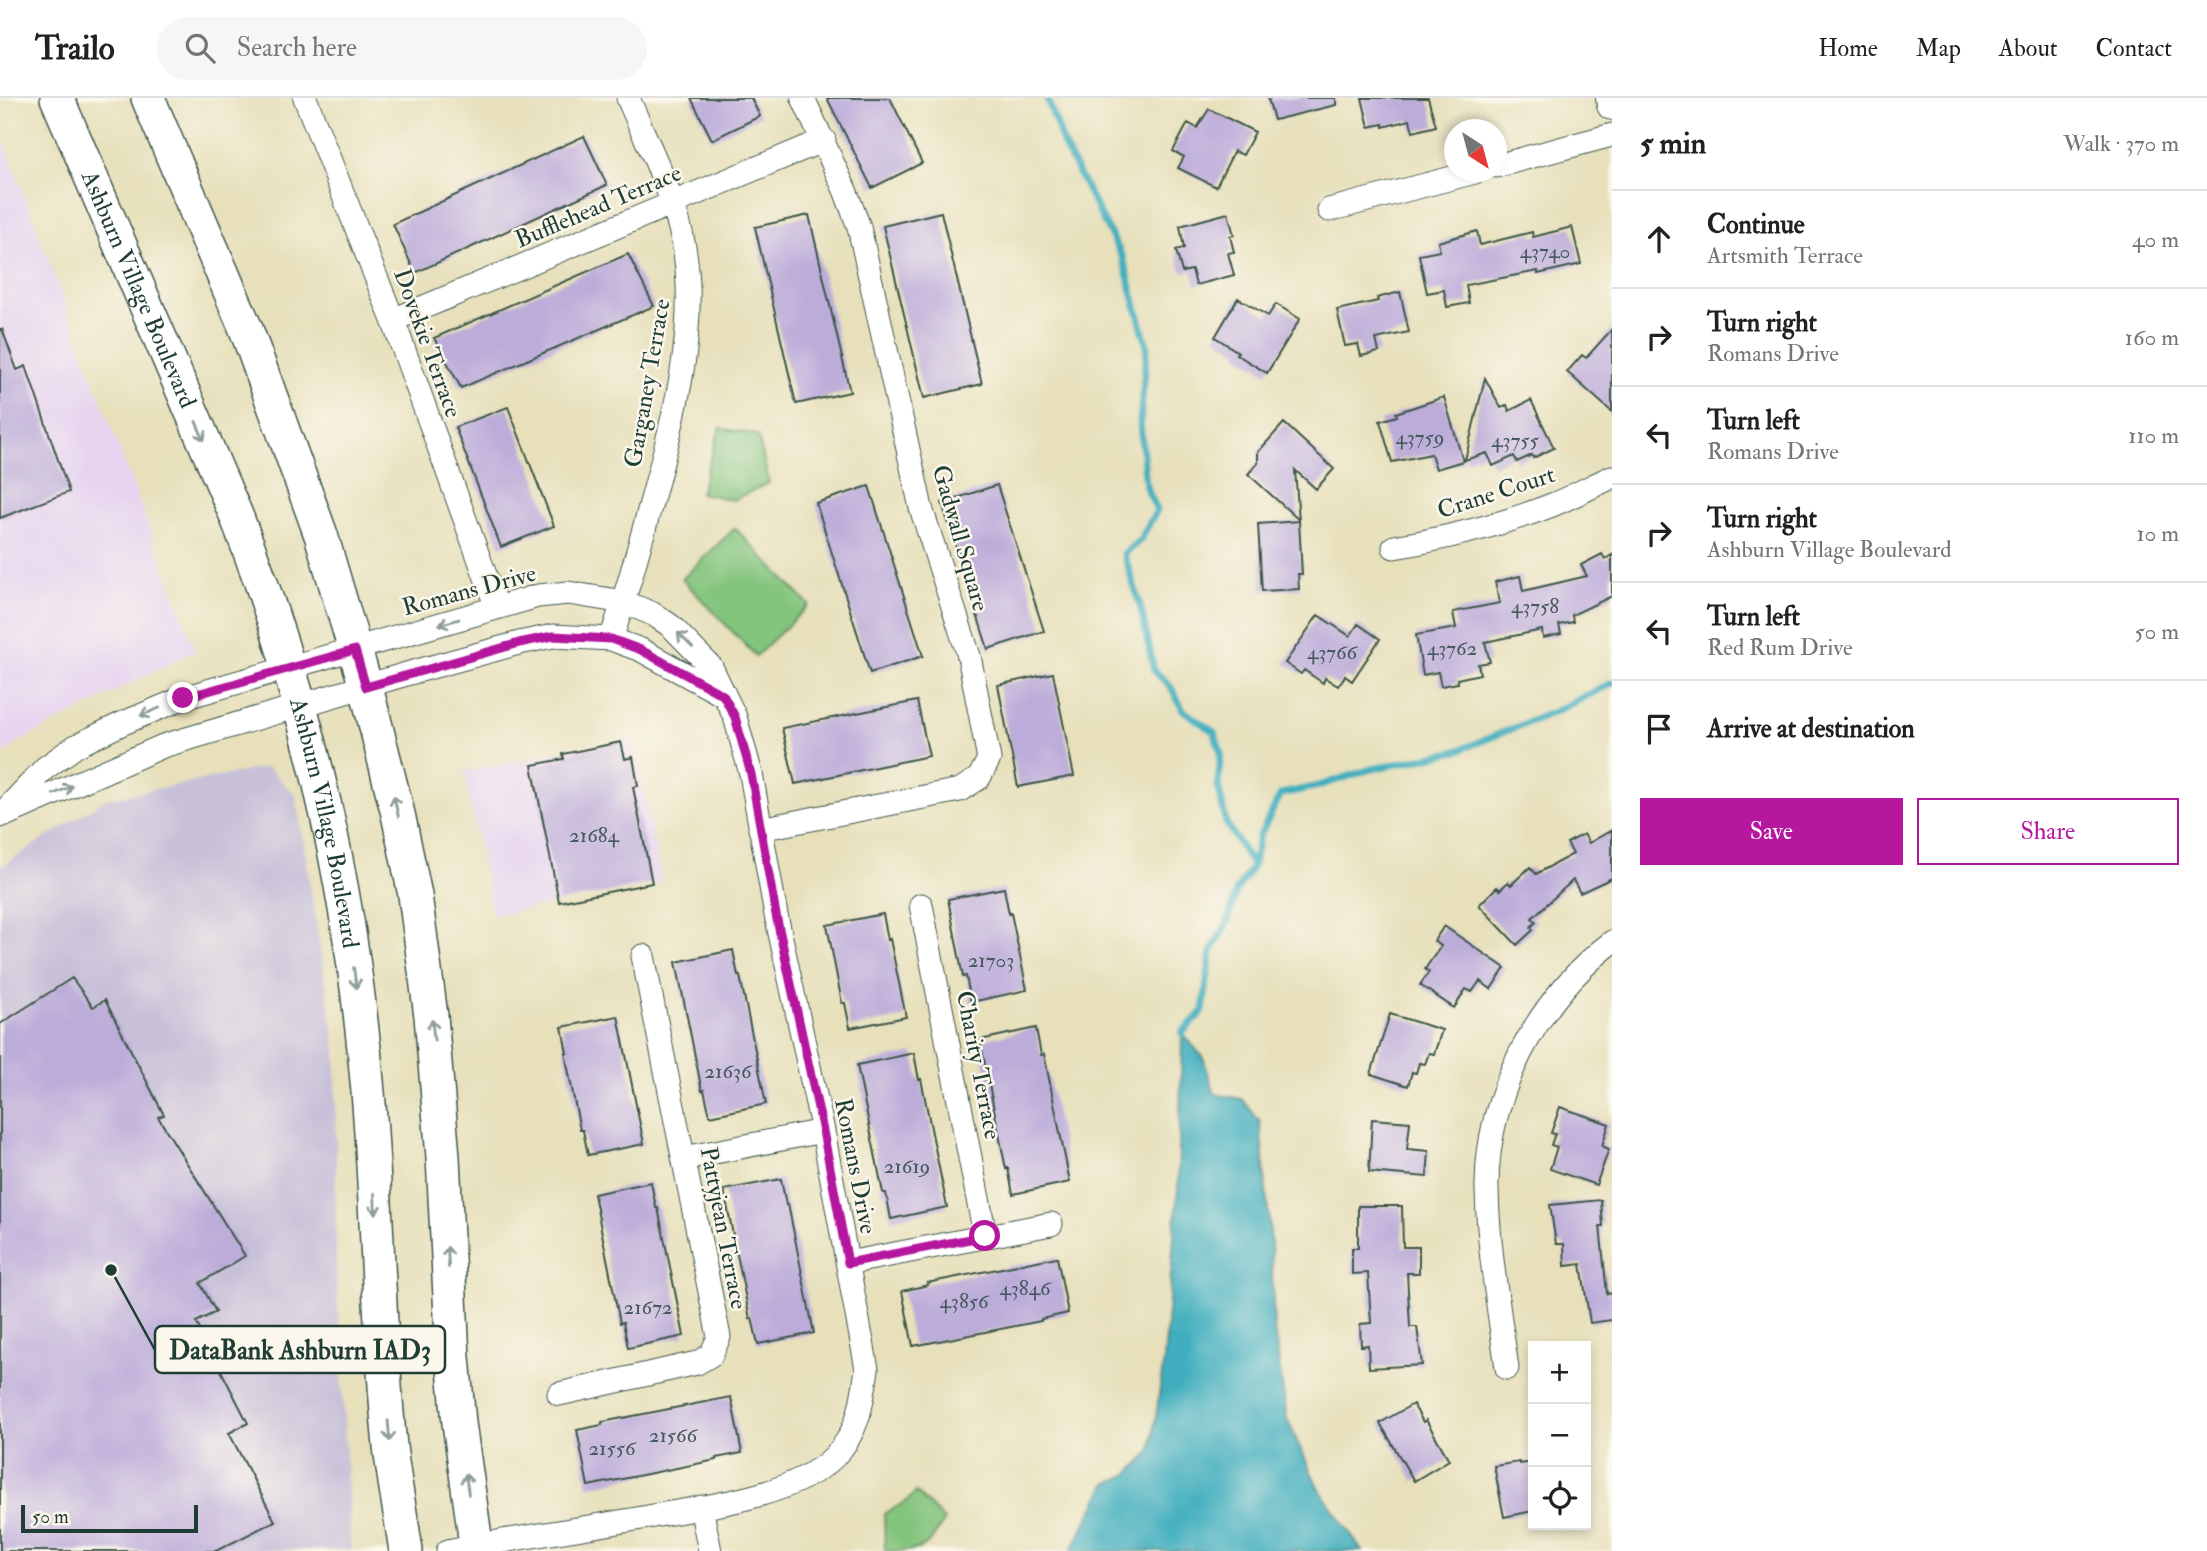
<!DOCTYPE html>
<meta charset="utf-8">
<style>
body{margin:0;font-family:"IM FELL Double Pica",serif;background:#f6f6f6;color:#202124}
.controls{position:absolute;right:21px;bottom:21px;display:grid;overflow:hidden;border-radius:0px;box-shadow:0 4px 10px #0003}
.controls button{width:63px;height:63px;display:grid;place-items:center;padding:0;border:0;border-bottom:2px solid #e0e0e0;background:#fff;color:#202124;font:35px sans-serif}
.compass{position:absolute;left:1444px;top:21px;width:63px;height:63px;border-radius:50%;background:#fff;box-shadow:0 4px 10px #0003;rotate:144deg}
.scale{position:absolute;left:21px;bottom:18px;width:177px;box-sizing:border-box;padding-left:7px;border:4px solid #1f3d34;border-top:0;font-size:19px;line-height:24px;white-space:nowrap;color:#1f3d34;-webkit-text-stroke:5px #fbf7ec;paint-order:stroke}
.stop{position:absolute;width:21px;height:21px;margin:-16px;border:5px solid #b5179e;border-radius:50%;background:#fff}
.stop.end{background:#b5179e;border-color:#fff;box-shadow:0 2px 7px #0008}
.list{margin:0;padding:0;list-style:none}
h2{display:flex;justify-content:space-between;align-items:center;height:91px;margin:0;padding:0 28px;font-size:30px}
h2 small{font-size:23px;font-weight:400;color:#757577}
.list li{display:grid;grid-template-columns:46px 1fr auto;gap:21px;align-items:center;box-sizing:border-box;height:98px;padding:0 28px;border-top:2px solid #e0e0e0}
.list b{display:block;font-size:26px;white-space:nowrap}
.list p{margin:0;font-size:23px;white-space:nowrap;color:#757577}
.list em{font-size:23px;font-style:normal;color:#757577}
.actions{display:flex;gap:14px;padding:21px 28px}
.actions a{flex:1;padding:16px 0;border:2px solid #b5179e;border-radius:0px;text-align:center;font-size:24px;color:#b5179e}
.actions .main{background:#b5179e;color:#fff}
.icon{flex:none;width:38px;height:38px;fill:none;stroke:currentColor;stroke-width:2;stroke-linecap:round;stroke-linejoin:round}
.map{position:relative;flex:none;width:1612px;height:1453px;overflow:hidden}
header{display:flex;align-items:center;gap:42px;box-sizing:border-box;height:98px;padding:0 35px;background:#fff;border-bottom:2px solid #e0e0e0}
header strong{font-size:33px}
nav{display:flex;gap:38px;margin-inline-start:auto;font-size:24px}
.search{width:490px;height:63px;background:#f6f6f6;display:flex;align-items:center;gap:18px;box-sizing:border-box;padding:0 24px;border-radius:38px;color:#757577;font-size:26px}
main{display:flex}
aside{flex:1;background:#fff}
.map>svg:first-child{display:block}
.built{fill:#e6d3f0}
.industrial{fill:#c8c0d8}
.green{fill:#84c57e;stroke:#528159;stroke-width:2}
.water{fill:#40aebe;stroke:#307679;stroke-width:2}
.lines{fill:none;stroke-linecap:round;stroke-linejoin:round}
.stream{stroke:#40aebe;stroke-width:7}
.building{fill:#bbacd9}
.minor-casing{stroke:#3d5548;stroke-width:25}
.tertiary-casing{stroke:#3d5548;stroke-width:32}
.secondary-casing{stroke:#3d5548;stroke-width:36}
.minor{stroke:#fff;stroke-width:23}
.tertiary{stroke:#fff;stroke-width:30}
.secondary{stroke:#fff;stroke-width:33}
.oneway{stroke:#8f9e9a}
.route{stroke:#b5179e;stroke-width:9}
.labels{text-anchor:middle;stroke-width:5;stroke-linejoin:round;paint-order:stroke}
.number-label{font-size:21px;fill:#46595d}
.street-label{font-size:24px;fill:#1f3d34;stroke:#fbf7ec}
.leader{fill:none;stroke:#1f3d34;stroke-width:2.5}
.callout-dot{fill:#1f3d34;stroke:#fbf7ec;stroke-width:2.5}
.callout{fill:#fbf7ec;stroke:#1f3d34;stroke-width:2.5}
.callout-label{font-size:26px;text-anchor:middle;font-weight:bold;fill:#1f3d34}
</style>
<header>
<strong>Trailo</strong>
<div class="search"><svg class="icon" aria-label="search" viewBox="0 0 24 24"><circle cx="10" cy="10" r="6"/><path d="M15 15l6 6"/></svg>Search here</div>
<nav><a>Home</a><a>Map</a><a>About</a><a>Contact</a></nav>
</header>
<main>
<div class="map">
<svg width="1612" height="1453" viewBox="0 0 1612 1453">
<rect width="100%" height="100%" fill="#fbf7ec"/>
<filter id="ink" filterUnits="userSpaceOnUse"><feTurbulence type="fractalNoise" baseFrequency=".0143" numOctaves="2"/><feDisplacementMap in="SourceGraphic" scale="14" xChannelSelector="R" yChannelSelector="G"/><feConvolveMatrix kernelMatrix="1 2 1 2 8 2 1 2 1" color-interpolation-filters="sRGB"/></filter>
<filter id="wash" filterUnits="userSpaceOnUse"><feTurbulence type="fractalNoise" baseFrequency=".00686" numOctaves="4" result="noise"/><feDisplacementMap in="SourceGraphic" scale="28" xChannelSelector="R" yChannelSelector="G"/><feGaussianBlur stdDeviation="1.57" result="paint"/><feColorMatrix in="noise" values="0 0 0 0 0 0 0 0 0 0 0 0 0 0 0 0 0 1.4 0 .05"/><feComposite in="paint" operator="in"/></filter>
<g filter="url(#wash)">
<rect width="100%" height="100%" fill="#e7e0bb"/>
<path class="built" d="M 0,33 L 195,552 L 22,642 L 0,658 Z
M 633,640 L 662,784 L 493,818 L 464,674 Z"/>
<path class="industrial" d="M 267,669 L 296,697 L 336,951 L 336,1171 L 351,1452 L 0,1453 L 0,769 L 106,701 Z"/>
<path class="green" d="M 720,330 L 758,337 L 769,385 L 733,402 L 700,395 Z
M 735,430 L 809,507 L 756,558 L 682,481 Z
M 916,1394 L 944,1422 C 926,1453 924,1453 885,1453 L 884,1416 L 907,1403 Z"/>
<path class="water" d="M 1182,935 L 1203,959 L 1215,996 L 1242,1001 L 1260,1024 L 1271,1144 L 1274,1230 L 1287,1321 L 1318,1389 L 1362,1453 L 1071,1453 L 1106,1386 L 1129,1376 L 1151,1353 L 1164,1262 L 1178,1090 Z"/>
<g class="lines">
<path class="stream" d="M 1047,0 L 1065,50 L 1123,160 L 1147,248 L 1140,324 L 1146,389 L 1157,412 L 1140,442 L 1124,456 L 1140,507 L 1154,572 L 1171,589 L 1183,612 L 1214,634 L 1221,655 L 1218,687 L 1226,725 L 1253,768
M 1182,935 L 1203,913 L 1211,854 L 1228,823 L 1236,793 L 1253,768 L 1259,739 L 1281,696 L 1319,688 L 1368,672 L 1457,653 L 1556,613 L 1612,585"/>
</g>
<g id="blocks">
<path class="building" d="M 691,0 L 751,0 L 760,18 L 712,42 Z
M 827,0 L 890,0 L 922,65 L 872,90 Z
M 1268,0 L 1336,0 L 1336,7 L 1274,22 Z
M 1362,0 L 1428,0 L 1436,28 L 1413,34 L 1410,22 L 1383,29 L 1383,26 L 1369,29 Z
M 1209,11 L 1255,34 L 1243,57 L 1234,53 L 1216,89 L 1178,70 L 1184,59 L 1173,53 L 1188,25 L 1197,30 Z
M 584,38 L 607,87 L 415,175 L 393,126 Z
M 941,114 L 982,286 L 924,300 L 883,128 Z
M 1228,115 L 1234,137 L 1230,138 L 1234,154 L 1228,155 L 1234,177 L 1196,187 L 1192,172 L 1182,174 L 1176,152 L 1184,150 L 1180,128 Z
M 809,117 L 850,294 L 796,306 L 755,129 Z
M 1572,129 L 1581,166 L 1538,176 L 1538,173 L 1466,187 L 1469,205 L 1447,209 L 1444,192 L 1427,195 L 1419,157 L 1440,153 L 1438,144 L 1477,133 L 1480,147 L 1532,134 L 1533,139 Z
M 628,156 L 654,208 L 461,290 L 434,240 Z
M 1400,194 L 1409,234 L 1376,241 L 1379,254 L 1361,258 L 1358,246 L 1345,248 L 1337,212 L 1378,203 L 1377,200 Z
M 1238,200 L 1268,218 L 1276,206 L 1300,221 L 1267,275 L 1236,256 L 1238,254 L 1215,239 Z
M 0,231 L 2,231 L 17,272 L 26,268 L 69,394 L 0,420 Z
M 1612,231 L 1612,314 L 1567,274 L 1582,257 L 1586,260 Z
M 1485,280 L 1501,310 L 1507,307 L 1509,313 L 1531,302 L 1554,350 L 1533,360 L 1532,357 L 1517,364 L 1514,358 L 1493,368 L 1487,355 L 1465,362 Z
M 1444,299 L 1463,363 L 1436,371 L 1431,356 L 1392,364 L 1380,323 L 1397,318 L 1396,315 Z
M 508,309 L 554,428 L 501,449 L 455,329 Z
M 1284,325 L 1334,371 L 1316,391 L 1295,372 L 1299,422 L 1248,376 L 1258,365 L 1258,354 Z
M 997,387 L 1044,533 L 988,551 L 942,405 Z
M 869,388 L 923,558 L 870,575 L 816,405 Z
M 1299,423 L 1302,476 L 1298,476 L 1299,491 L 1262,493 L 1258,426 Z
M 1602,456 L 1605,461 L 1612,457 L 1612,498 L 1572,517 L 1573,524 L 1559,527 L 1561,536 L 1543,540 L 1542,532 L 1485,544 L 1490,564 L 1478,566 L 1480,576 L 1457,581 L 1458,585 L 1441,588 L 1438,574 L 1423,577 L 1416,537 L 1456,530 L 1453,514 L 1500,505 L 1495,484 L 1520,478 L 1523,493 L 1587,478 L 1581,467 Z
M 1318,517 L 1350,538 L 1358,526 L 1380,541 L 1352,583 L 1345,578 L 1338,588 L 1325,580 L 1323,585 L 1304,572 L 1301,576 L 1285,565 Z
M 1053,575 L 1074,678 L 1018,689 L 998,587 Z
M 917,603 L 929,658 L 795,686 L 782,630 Z
M 621,644 L 625,661 L 633,659 L 638,688 L 633,689 L 652,785 L 559,804 L 532,667 L 564,661 L 563,656 Z
M 1612,732 L 1612,780 L 1580,795 L 1573,782 L 1532,820 L 1536,824 L 1531,829 L 1533,832 L 1517,847 L 1479,807 L 1497,789 L 1500,792 L 1508,784 L 1511,787 L 1530,769 L 1536,776 L 1573,756 L 1567,745 L 1584,736 L 1589,745 Z
M 1004,790 L 1009,816 L 1011,815 L 1027,892 L 971,904 L 966,878 L 963,879 L 948,801 Z
M 883,816 L 888,842 L 890,841 L 906,919 L 850,930 L 845,905 L 842,905 L 827,827 Z
M 1444,828 L 1505,870 L 1491,891 L 1480,883 L 1472,894 L 1466,891 L 1454,910 L 1420,887 L 1429,874 L 1425,871 L 1441,848 L 1434,843 Z
M 733,852 L 738,878 L 740,878 L 766,1006 L 710,1018 L 704,992 L 702,993 L 676,864 Z
M 72,880 L 93,909 L 105,902 L 164,1017 L 158,1019 L 245,1158 L 200,1185 L 216,1214 L 196,1224 L 248,1325 L 229,1335 L 275,1423 L 216,1453 L 0,1453 L 0,926 Z
M 1390,916 L 1442,932 L 1434,956 L 1429,955 L 1425,966 L 1419,965 L 1416,975 L 1412,974 L 1408,988 L 1371,976 Z
M 618,918 L 644,1046 L 588,1057 L 583,1032 L 580,1032 L 565,955 L 567,955 L 562,929 Z
M 1036,930 L 1041,957 L 1044,956 L 1070,1084 L 1013,1096 L 1008,1070 L 1006,1071 L 980,942 Z
M 914,955 L 919,982 L 921,981 L 947,1109 L 891,1121 L 886,1095 L 883,1095 L 857,967 Z
M 1560,1009 L 1609,1026 L 1602,1048 L 1609,1051 L 1596,1087 L 1550,1071 L 1557,1049 L 1551,1047 L 1555,1036 L 1551,1035 Z
M 1372,1021 L 1410,1024 L 1407,1051 L 1429,1053 L 1427,1079 L 1369,1074 Z
M 781,1081 L 786,1107 L 788,1106 L 814,1235 L 758,1246 L 752,1220 L 750,1221 L 724,1092 Z
M 651,1084 L 656,1110 L 658,1110 L 684,1238 L 628,1250 L 623,1224 L 620,1225 L 594,1096 Z
M 1601,1102 L 1603,1128 L 1600,1128 L 1607,1196 L 1612,1195 L 1612,1222 L 1590,1225 L 1581,1166 L 1565,1168 L 1564,1146 L 1556,1146 L 1550,1107 Z
M 1358,1108 L 1402,1108 L 1403,1149 L 1419,1149 L 1419,1175 L 1407,1175 L 1410,1229 L 1417,1229 L 1422,1267 L 1369,1270 L 1368,1247 L 1361,1248 L 1360,1226 L 1371,1225 L 1368,1175 L 1352,1176 L 1352,1150 L 1358,1150 Z
M 1057,1159 L 1068,1215 L 1041,1221 L 1041,1223 L 913,1248 L 902,1193 L 928,1187 L 927,1185 Z
M 731,1299 L 742,1355 L 716,1360 L 716,1362 L 588,1388 L 577,1332 L 602,1327 L 602,1324 Z
M 1413,1306 L 1423,1324 L 1426,1322 L 1449,1362 L 1414,1383 L 1380,1325 Z
M 1519,1364 L 1520,1366 L 1533,1364 L 1533,1413 L 1504,1419 L 1494,1368 Z"/>
</g>
</g>
<g filter="url(#ink)">
<use href="#blocks" fill-opacity="0" stroke="#3d5548" stroke-width="2"/>
<g class="lines">
<defs>
<path id="minor" d="M 305,0 L 393,222 L 497,510
M 1496,68 L 1612,37
M 1329,112 L 1475,74
M 393,222 L 824,42
M 1394,449 C 1448,440 1501,427 1552,407 C 1572,399 1592,388 1612,379
M 611,541 C 626,498 638,454 650,409 C 672,328 699,233 684,149 C 675,97 648,48 628,0
M 7,716 L 163,648 L 410,575 L 519,545 L 553,538 L 611,541 L 641,552 L 723,597
M 0,718 L 45,670 L 76,648 L 121,626 L 183,600 L 538,498 L 568,495 L 624,504 L 653,516 L 671,528 L 711,569 L 735,619 L 751,676 L 776,817 L 823,1033 L 867,1271 C 862,1305 859,1334 834,1359 C 793,1399 703,1409 648,1419 C 581,1431 514,1440 448,1453
M 760,731 L 960,692 L 979,680 L 989,661 L 969,558 L 921,410 L 859,129 L 845,92 L 803,0
M 921,807 L 985,1137
M 684,1060 L 823,1033
M 848,1165 L 1051,1126
M 1507,1270 C 1499,1211 1488,1151 1487,1091 C 1486,996 1538,901 1612,844
M 559,1296 L 697,1265 L 711,1257 L 719,1239 L 643,858
M 701,1409 L 710,1453"/>
<path id="tertiary" d="M 1611,0 L 1612,7"/>
<g id="secondary">
<path id="s1" d="M 57,0 L 236,417 C 308,601 352,797 368,994 C 378,1112 378,1230 390,1348 C 394,1383 401,1418 406,1453"/>
<path d="M 148,0 L 246,231 L 321,437 L 366,589 L 398,716 L 415,797 L 431,918 L 443,1059 L 453,1259 L 459,1325 L 477,1453"/>
</g>
</defs>
<use href="#minor" class="minor-casing"/>
<use href="#tertiary" class="tertiary-casing"/>
<use href="#secondary" class="secondary-casing"/>
<use href="#minor" class="minor"/>
<use href="#tertiary" class="tertiary"/>
<use href="#secondary" class="secondary"/>
</g>
<defs><path id="oneway-shaft" d="M-6 0H5M1.5-3L5.5 0L1.5 3" fill="none" stroke-width="1.6" stroke-linecap="round" stroke-linejoin="round" transform="scale(1.75)"/></defs>
<g class="oneway">
<use href="#oneway-shaft" transform="translate(200 333) rotate(67)"/>
<use href="#oneway-shaft" transform="translate(449 524) rotate(164)"/>
<use href="#oneway-shaft" transform="translate(685 542) rotate(-135)"/>
<use href="#oneway-shaft" transform="translate(150 614) rotate(158)"/>
<use href="#oneway-shaft" transform="translate(63 692) rotate(-24)"/>
<use href="#oneway-shaft" transform="translate(396 708) rotate(-103)"/>
<use href="#oneway-shaft" transform="translate(355 880) rotate(82)"/>
<use href="#oneway-shaft" transform="translate(433 932) rotate(-96)"/>
<use href="#oneway-shaft" transform="translate(375 1106) rotate(87)"/>
<use href="#oneway-shaft" transform="translate(448 1159) rotate(-93)"/>
<use href="#oneway-shaft" transform="translate(389 1333) rotate(85)"/>
<use href="#oneway-shaft" transform="translate(467 1386) rotate(-98)"/>
</g>
</g>
<g class="lines" filter="url(#ink)">
<path class="route" d="M 183,600 L 355,552 L 366,589 L 519,545 L 553,538 L 611,541 L 641,552 L 723,597 L 735,619 L 751,676 L 776,817 L 823,1033 L 848,1165 L 985,1138"/>
</g>
<g class="labels">
<g class="number-label">
<text x="1545" y="160">43740</text>
<text x="1420" y="346">43759</text>
<text x="1515" y="349">43755</text>
<text x="1535" y="515">43758</text>
<text x="1452" y="557">43762</text>
<text x="1332" y="561">43766</text>
<text x="594" y="744">21684</text>
<text x="991" y="869">21703</text>
<text x="728" y="980">21636</text>
<text x="907" y="1075">21619</text>
<text x="1025" y="1197">43846</text>
<text x="964" y="1210">43856</text>
<text x="648" y="1216">21672</text>
<text x="673" y="1344">21566</text>
<text x="612" y="1357">21556</text>
</g>
<g class="street-label">
<text transform="translate(598 108) rotate(-23)" y="8">Bufflehead Terrace</text>
<text dy="8" stroke="none"><textPath href="#s1" startOffset="208">Ashburn Village Boulevard</textPath></text>
<text transform="translate(428 245) rotate(70)" y="8">Dovekie Terrace</text>
<text transform="translate(647 285) rotate(-80)" y="8">Garganey Terrace</text>
<text transform="translate(1496 394) rotate(-18)" y="8">Crane Court</text>
<text transform="translate(961 440) rotate(74)" y="8">Gadwall Square</text>
<text transform="translate(469 492) rotate(-15)" y="8">Romans Drive</text>
<text dy="8" stroke="none"><textPath href="#s1" startOffset="775">Ashburn Village Boulevard</textPath></text>
<text transform="translate(979 967) rotate(79)" y="8">Charity Terrace</text>
<text transform="translate(856 1068) rotate(79)" y="8">Romans Drive</text>
<text transform="translate(724 1130) rotate(79)" y="8">Pattyjean Terrace</text>
</g>
</g>
<path class="leader" d="M111 1172L155 1252"/>
<circle class="callout-dot" cx="111" cy="1172" r="7"/>
<rect class="callout" x="155" y="1228" width="290" height="47" rx="7"/>
<g class="callout-label">
<text x="300" y="1261">DataBank Ashburn IAD3</text>
</g>
</svg>
<div class="controls">
<button>+</button>
<button>−</button>
<button><svg class="icon" aria-label="locate" viewBox="0 0 24 24"><circle cx="12" cy="12" r="6"/><path d="M12 2v4M12 18v4M2 12h4M18 12h4"/></svg></button>
</div>
<svg class="compass" viewBox="-18 -18 36 36"><path d="M0-13l5 13h-10z" fill="#e53935"/><path d="M0 13l5-13h-10z" fill="#757577"/></svg>
<div class="scale">50 m</div>
<div class="stop" style="left:985px;top:1138px"></div>
<div class="stop end" style="left:183px;top:600px"></div>
</div>
<aside>
<h2>5 min<small>Walk · 370 m</small></h2>
<ul class="list">
<li><svg class="icon" aria-label="ahead" viewBox="0 0 24 24"><path d="M12 20V5M6 11l6-6 6 6"/></svg><div><b>Continue</b><p>Artsmith Terrace</p></div><em>40 m</em></li>
<li><svg class="icon" aria-label="right" viewBox="0 0 24 24"><path d="M7 20v-9h11M14 6l5 5-5 5"/></svg><div><b>Turn right</b><p>Romans Drive</p></div><em>160 m</em></li>
<li><svg class="icon" aria-label="left" viewBox="0 0 24 24"><path d="M17 20v-9H6M10 6l-5 5 5 5"/></svg><div><b>Turn left</b><p>Romans Drive</p></div><em>110 m</em></li>
<li><svg class="icon" aria-label="right" viewBox="0 0 24 24"><path d="M7 20v-9h11M14 6l5 5-5 5"/></svg><div><b>Turn right</b><p>Ashburn Village Boulevard</p></div><em>10 m</em></li>
<li><svg class="icon" aria-label="left" viewBox="0 0 24 24"><path d="M17 20v-9H6M10 6l-5 5 5 5"/></svg><div><b>Turn left</b><p>Red Rum Drive</p></div><em>50 m</em></li>
<li><svg class="icon" aria-label="arrive" viewBox="0 0 24 24"><path d="M6 21V4h12l-3 4 3 4H6"/></svg><div><b>Arrive at destination</b></div></li>
</ul>
<div class="actions"><a class="main">Save</a><a>Share</a></div>
</aside>
</main>
